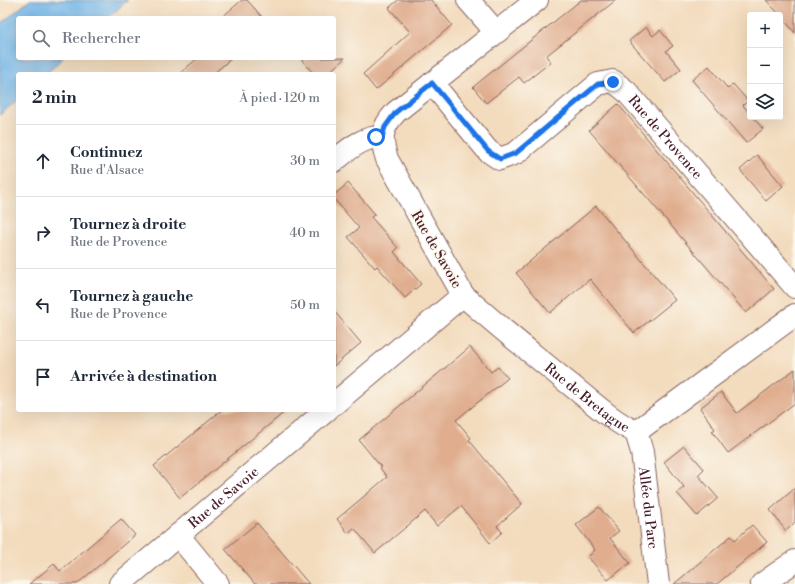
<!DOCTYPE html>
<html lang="fr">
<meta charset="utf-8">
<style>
body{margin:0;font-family:"Libre Bodoni",serif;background:#f2f2f3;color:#1f2937}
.controls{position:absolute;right:12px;top:12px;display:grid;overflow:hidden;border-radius:4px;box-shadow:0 4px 16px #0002}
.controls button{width:36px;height:36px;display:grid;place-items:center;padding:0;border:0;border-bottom:1px solid #e0e1e3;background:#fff;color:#1f2937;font:20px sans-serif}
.stop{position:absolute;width:12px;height:12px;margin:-9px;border:3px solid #1a73e8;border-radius:50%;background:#fff}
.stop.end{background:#1a73e8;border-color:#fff;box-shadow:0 1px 4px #0008}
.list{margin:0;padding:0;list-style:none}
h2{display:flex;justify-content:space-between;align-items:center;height:52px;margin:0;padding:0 16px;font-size:17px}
h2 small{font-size:13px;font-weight:400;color:#747a83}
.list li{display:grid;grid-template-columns:26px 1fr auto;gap:12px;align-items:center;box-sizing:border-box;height:72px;padding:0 16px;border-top:1px solid #e0e1e3}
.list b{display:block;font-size:15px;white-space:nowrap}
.list p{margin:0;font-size:13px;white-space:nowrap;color:#747a83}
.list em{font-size:13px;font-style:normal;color:#747a83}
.icon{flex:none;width:22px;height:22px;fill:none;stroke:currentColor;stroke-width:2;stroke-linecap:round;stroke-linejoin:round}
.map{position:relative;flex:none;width:795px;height:584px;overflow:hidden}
.search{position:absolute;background:#fff;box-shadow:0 4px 16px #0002;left:16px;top:16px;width:320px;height:44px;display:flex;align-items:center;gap:10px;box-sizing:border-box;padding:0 14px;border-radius:4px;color:#747a83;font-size:15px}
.panel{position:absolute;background:#fff;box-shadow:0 4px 16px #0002;left:16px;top:72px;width:320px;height:340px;border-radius:4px}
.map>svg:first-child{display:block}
.water{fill:#74b7e9;stroke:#5f6b8a}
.building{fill:#e0ae8f}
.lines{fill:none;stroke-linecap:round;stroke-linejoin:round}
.minor-casing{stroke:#85615e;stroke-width:24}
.minor{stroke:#fff;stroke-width:22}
.route{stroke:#1a73e8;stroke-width:5}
.labels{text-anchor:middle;stroke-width:3;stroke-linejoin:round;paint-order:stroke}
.street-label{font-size:14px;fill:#4a1f2b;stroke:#fbf7ec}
</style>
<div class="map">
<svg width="795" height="584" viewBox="0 0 795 584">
<rect width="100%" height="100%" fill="#fbf7ec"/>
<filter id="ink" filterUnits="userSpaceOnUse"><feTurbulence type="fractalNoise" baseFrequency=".025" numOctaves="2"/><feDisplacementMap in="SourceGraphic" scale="8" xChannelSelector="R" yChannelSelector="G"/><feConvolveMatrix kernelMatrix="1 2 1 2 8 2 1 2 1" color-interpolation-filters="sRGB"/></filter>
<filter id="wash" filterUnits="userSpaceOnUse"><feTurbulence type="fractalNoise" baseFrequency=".012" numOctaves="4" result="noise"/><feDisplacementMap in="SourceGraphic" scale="16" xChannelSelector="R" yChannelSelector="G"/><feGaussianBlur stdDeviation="0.9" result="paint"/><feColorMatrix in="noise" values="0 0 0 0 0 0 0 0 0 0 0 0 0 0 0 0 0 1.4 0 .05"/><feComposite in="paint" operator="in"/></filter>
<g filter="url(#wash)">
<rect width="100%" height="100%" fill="#f3dbbd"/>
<path class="water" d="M 30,0 L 128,0 L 108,18 L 18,18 L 18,58 L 63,58 L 46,74 L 18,74 L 18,99 L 0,115 L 0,24 Z"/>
<g id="blocks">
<path class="building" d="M 242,0 L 247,0 L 263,18 L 221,18 Z
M 398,0 L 431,0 L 452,25 L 376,90 L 363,74 L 410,32 L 389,8 Z
M 581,0 L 616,0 L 546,56 L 551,62 L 524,83 L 519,77 L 486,103 L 473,87 Z
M 766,0 L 795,0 L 795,33 L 780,15 Z
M 646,27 L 653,36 L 660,30 L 673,46 L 666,51 L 681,69 L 665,82 L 629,41 Z
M 198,58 L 232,58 L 213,74 L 179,74 Z
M 300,58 L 345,58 L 327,74 L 314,74 Z
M 709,66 L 728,89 L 733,84 L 748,101 L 743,105 L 750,114 L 750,117 L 753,117 L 763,129 L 746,143 L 692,80 Z
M 618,104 L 774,289 L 746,313 L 589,130 Z
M 757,155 L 783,186 L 766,201 L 740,170 Z
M 348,183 L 375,214 L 371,217 L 398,248 L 394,252 L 421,284 L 405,298 L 377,266 L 375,268 L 348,237 L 359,228 L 334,199 L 334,195 Z
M 596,206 L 675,300 L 634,333 L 590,279 L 550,313 L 516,273 Z
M 334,311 L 361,343 L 334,366 Z
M 470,347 L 491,372 L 498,367 L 508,378 L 456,420 L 471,438 L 469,440 L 522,504 L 497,526 L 502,532 L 490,543 L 461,506 L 437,526 L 425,511 L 375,553 L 354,528 L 348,533 L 337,519 L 387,477 L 380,468 L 381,467 L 359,440 Z
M 795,369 L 795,403 L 728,453 L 712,431 L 715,429 L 700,408 L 721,392 L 737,413 Z
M 222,410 L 287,410 L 180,498 L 154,466 Z
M 684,446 L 704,469 L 698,475 L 718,498 L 697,516 L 677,493 L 684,487 L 664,462 Z
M 795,488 L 795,522 L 786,531 L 770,510 Z
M 599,507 L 619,531 L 610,538 L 630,563 L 608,580 L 588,557 L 595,550 L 576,525 Z
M 121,519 L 135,535 L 77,584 L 29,584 L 54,564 L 60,571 Z
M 257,523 L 309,584 L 255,584 L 225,549 Z
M 752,525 L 767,542 L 717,584 L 674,584 L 731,536 L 735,540 Z"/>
</g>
</g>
<g filter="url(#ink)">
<use href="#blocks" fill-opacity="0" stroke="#85615e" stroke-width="1"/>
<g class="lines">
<defs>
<g id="minor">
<path d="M 468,0 L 496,32"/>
<path id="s1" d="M 432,83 L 488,151 L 500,159 L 516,153 L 598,84 L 613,81 L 626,91 L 795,287"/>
<path d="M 334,161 C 348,150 363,136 382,137"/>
<path id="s2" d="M 463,295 C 496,325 532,353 567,382 C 589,399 610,420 636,432 L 795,315"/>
<path d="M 334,404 L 463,295 L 387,159 C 380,138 381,128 396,112 L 537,0"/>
<path id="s3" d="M 636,432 L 642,452 L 658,584"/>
<path d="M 178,535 L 218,584"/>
<path id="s4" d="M 120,584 L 327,410"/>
<path d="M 762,584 L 795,561"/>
</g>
</defs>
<use href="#minor" class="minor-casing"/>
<use href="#minor" class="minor"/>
</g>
</g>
<g class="lines" filter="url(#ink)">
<path class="route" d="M 376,137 L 382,137 L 385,127 L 396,112 L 432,83 L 488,151 L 500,159 L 516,153 L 598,84 L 613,82"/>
</g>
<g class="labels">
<g class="street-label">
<text dy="5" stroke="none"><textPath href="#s1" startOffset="319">Rue de Provence</textPath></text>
<text transform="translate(437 249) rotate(60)" y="5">Rue de Savoie</text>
<text dy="5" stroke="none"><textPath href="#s2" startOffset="161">Rue de Bretagne</textPath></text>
<text dy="5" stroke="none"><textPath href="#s4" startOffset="135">Rue de Savoie</textPath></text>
<text dy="5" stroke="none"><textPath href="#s3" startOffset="77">Allée du Parc</textPath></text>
</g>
</g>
</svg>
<div class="controls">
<button>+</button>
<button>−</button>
<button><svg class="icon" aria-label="layers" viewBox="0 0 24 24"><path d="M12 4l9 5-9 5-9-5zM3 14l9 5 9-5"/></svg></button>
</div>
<div class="stop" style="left:376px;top:137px"></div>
<div class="stop end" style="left:613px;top:82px"></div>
<div class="search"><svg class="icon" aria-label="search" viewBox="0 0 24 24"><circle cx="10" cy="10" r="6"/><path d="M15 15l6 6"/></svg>Rechercher</div>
<section class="panel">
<h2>2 min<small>À pied · 120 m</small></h2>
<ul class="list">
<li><svg class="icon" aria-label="ahead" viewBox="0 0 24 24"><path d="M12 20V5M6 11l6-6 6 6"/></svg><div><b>Continuez</b><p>Rue d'Alsace</p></div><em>30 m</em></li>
<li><svg class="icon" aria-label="right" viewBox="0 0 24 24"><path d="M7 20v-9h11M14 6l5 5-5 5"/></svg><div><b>Tournez à droite</b><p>Rue de Provence</p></div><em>40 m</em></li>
<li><svg class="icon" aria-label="left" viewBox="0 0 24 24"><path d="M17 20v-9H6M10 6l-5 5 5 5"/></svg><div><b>Tournez à gauche</b><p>Rue de Provence</p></div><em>50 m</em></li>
<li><svg class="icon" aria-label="arrive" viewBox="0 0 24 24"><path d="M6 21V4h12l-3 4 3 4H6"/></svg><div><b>Arrivée à destination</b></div></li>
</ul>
</section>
</div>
